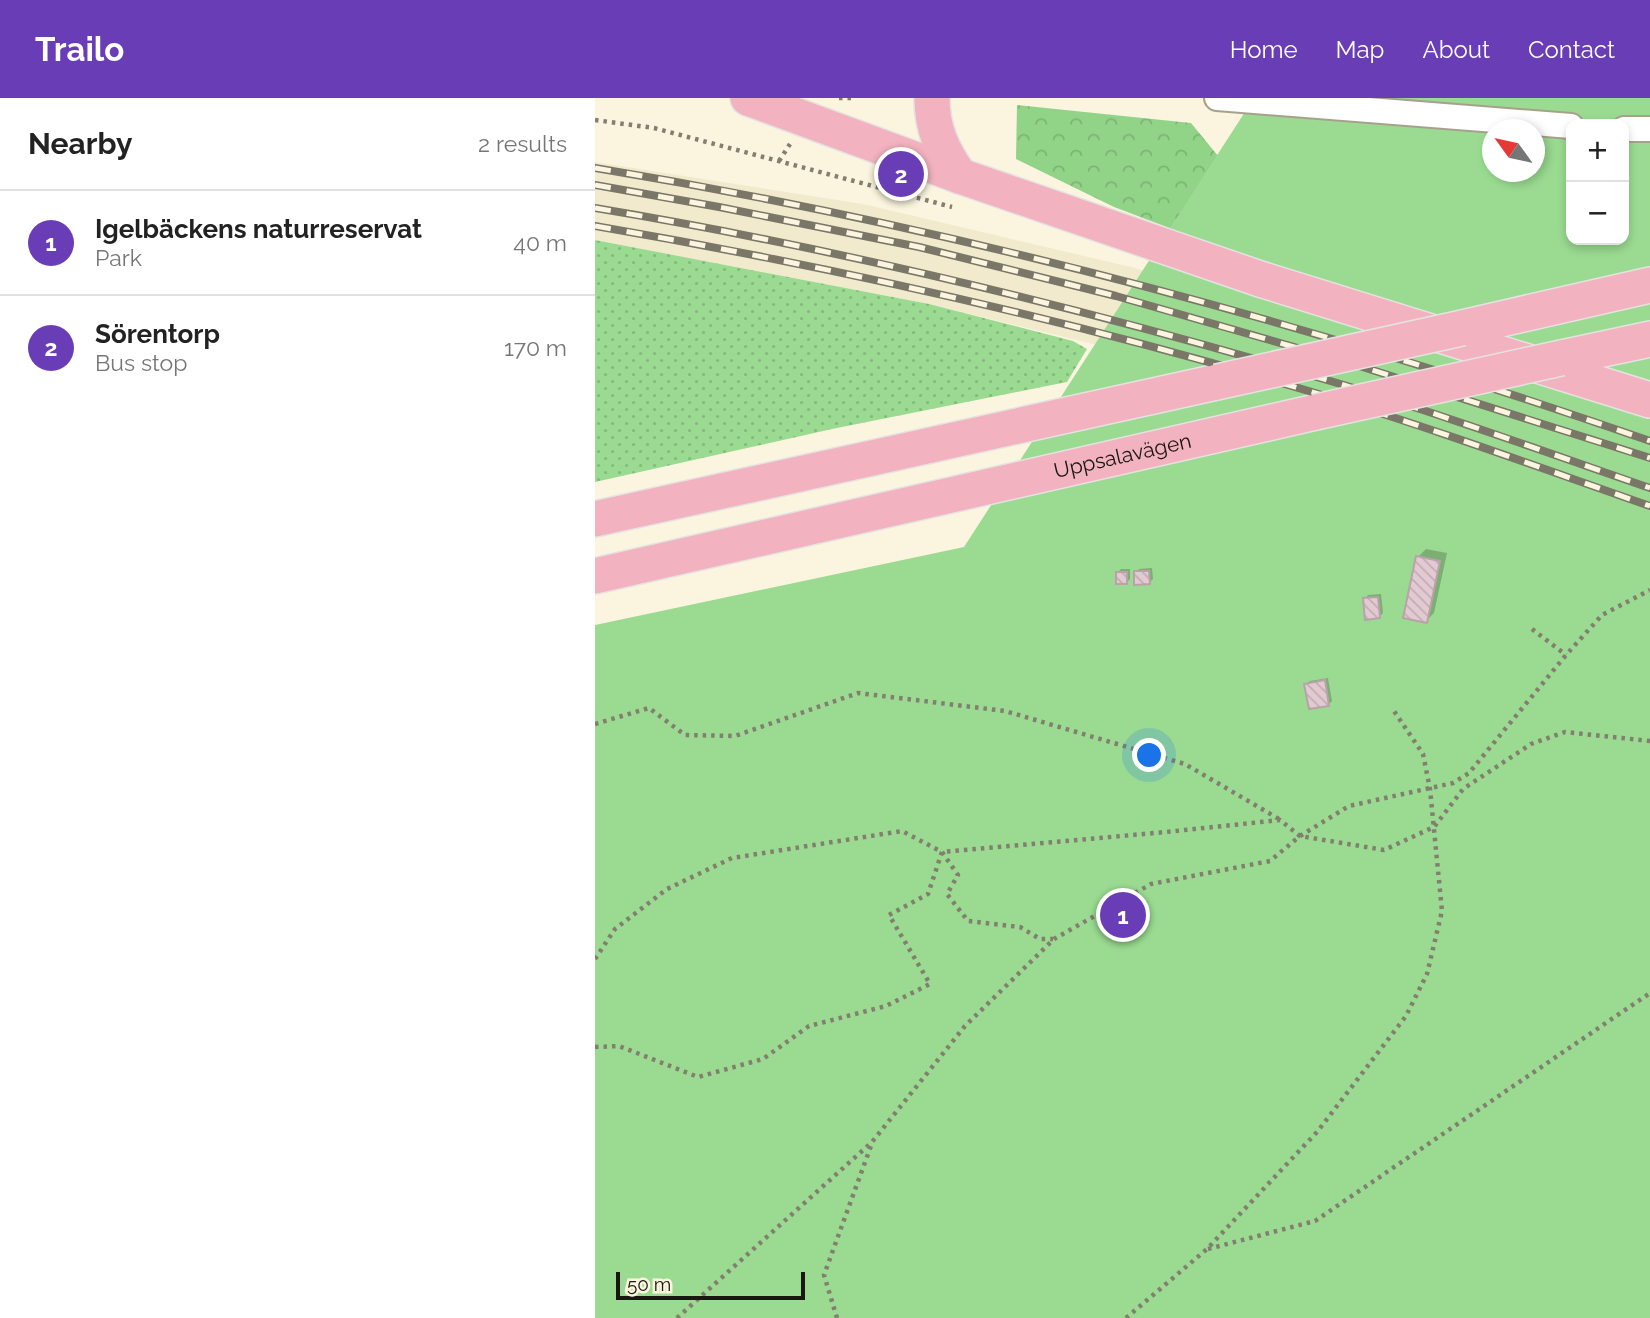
<!DOCTYPE html>
<meta charset="utf-8">
<style>
body{margin:0;font-family:Raleway,sans-serif;background:#f2f2f2;color:#222}
.controls{position:absolute;right:21px;top:21px;display:grid;overflow:hidden;border-radius:14px;box-shadow:0 4px 10px #0003}
.controls button{width:63px;height:63px;display:grid;place-items:center;padding:0;border:0;border-bottom:2px solid #e0e0e0;background:#fff;color:#222;font:35px sans-serif}
.compass{position:absolute;left:887px;top:21px;width:63px;height:63px;border-radius:50%;background:#fff;box-shadow:0 4px 10px #0003;rotate:303deg}
.scale{position:absolute;left:21px;bottom:18px;width:189px;box-sizing:border-box;padding-left:7px;border:4px solid #1a1710;border-top:0;font-size:19px;line-height:24px;white-space:nowrap;color:#1a1710;-webkit-text-stroke:5px #fbf5df;paint-order:stroke}
.you{position:absolute;left:555px;top:658px;width:24px;height:24px;margin:-18px;border:5px solid #fff;border-radius:50%;background:#1a73e8;box-shadow:0 0 0 10px #1a73e833}
.badge{display:grid;place-items:center;width:46px;height:46px;border-radius:50%;background:#693db5;color:#fff;font-size:23px;font-weight:700}
.pin{position:absolute;translate:-50% -50%;border:4px solid #fff;box-shadow:0 2px 7px #0006}
.list{margin:0;padding:0;list-style:none}
h2{display:flex;justify-content:space-between;align-items:center;height:91px;margin:0;padding:0 28px;font-size:30px}
h2 small{font-size:23px;font-weight:400;color:#767676}
.list li{display:grid;grid-template-columns:46px 1fr auto;gap:21px;align-items:center;box-sizing:border-box;height:105px;padding:0 28px;border-top:2px solid #e0e0e0}
.list b{display:block;font-size:26px;white-space:nowrap}
.list p{margin:0;font-size:23px;white-space:nowrap;color:#767676}
.list em{font-size:23px;font-style:normal;color:#767676}
.map{position:relative;flex:none;width:1055px;height:1220px;overflow:hidden}
header{display:flex;align-items:center;gap:42px;box-sizing:border-box;height:98px;padding:0 35px;background:#693db5;color:#fff}
header strong{font-size:33px}
nav{display:flex;gap:38px;margin-inline-start:auto;font-size:24px}
main{display:flex}
aside{flex:1;background:#fff}
.map>svg:first-child{display:block}
.built{fill:#f2eacc}
.grass{fill:url(#grass-dots)}
.forest{fill:url(#forest-crowns)}
.park{fill:#9adb91;fill-rule:evenodd}
.shadow{fill:#0003}
.building{fill:url(#building-back-hatch);stroke:#b9a2a9;stroke-width:2}
.lines{fill:none;stroke-linecap:round;stroke-linejoin:round}
.minor-casing{stroke:#a7a18c;stroke-width:28}
.highway-casing{stroke:#e4e3e2;stroke-width:38}
.path{stroke:#827e70;stroke-width:4.5;stroke-dasharray:3.5 5;stroke-linecap:butt}
.minor{stroke:#fff;stroke-width:24}
.highway{stroke:#f2b2c0;stroke-width:35}
.rail-casing{stroke:#7a7668;stroke-width:8}
.rail{stroke:#fbf5df;stroke-width:5;stroke-dasharray:16;stroke-linecap:butt}
.highway-bridge-casing{stroke:#e4e3e2;stroke-width:38;stroke-linecap:butt}
.highway-bridge{stroke:#f2b2c0;stroke-width:35}
.labels{text-anchor:middle;stroke-width:5;stroke-linejoin:round;paint-order:stroke}
.street-label{font-size:21px;fill:#1a1710;stroke:#fbf5df}
</style>
<header>
<strong>Trailo</strong>
<nav><a>Home</a><a>Map</a><a>About</a><a>Contact</a></nav>
</header>
<main>
<aside>
<h2>Nearby<small>2 results</small></h2>
<ul class="list">
<li><span class="badge">1</span><div><b>Igelbäckens naturreservat</b><p>Park</p></div><em>40 m</em></li>
<li><span class="badge">2</span><div><b>Sörentorp</b><p>Bus stop</p></div><em>170 m</em></li>
</ul>
</aside>
<div class="map">
<svg width="1055" height="1220" viewBox="0 0 1055 1220">
<defs>
<pattern id="grass-dots" width="8" height="8" patternUnits="userSpaceOnUse" patternTransform="scale(1.75)"><rect width="8" height="8" fill="#9adb91"/><path d="M2 2h.1M6 6h.1" fill="none" stroke="#84bb7c" stroke-width="1.8" stroke-linecap="round"/></pattern>
<pattern id="forest-crowns" width="20" height="18" patternUnits="userSpaceOnUse" patternTransform="scale(1.75)"><rect width="20" height="18" fill="#91d387"/><path d="M2 6a3 3 0 1 1 6 0M12 15a3 3 0 1 1 6 0" fill="none" stroke="#7cb474"/></pattern>
<pattern id="building-back-hatch" width="6" height="6" patternUnits="userSpaceOnUse" patternTransform="scale(1.75)"><rect width="6" height="6" fill="#e3cad2"/><path d="M-1 5l2 2M0 0l6 6M5-1l2 2" fill="none" stroke="#c2adb3"/></pattern>
</defs>
<rect width="100%" height="100%" fill="#fbf5df"/>
<path class="built" d="M 0,64 L 268,106 L 540,170 L 974,303 L 556,260 L 334,206 L 0,142 Z"/>
<path class="grass" d="M 0,142 L 334,206 L 478,243 L 492,251 L 472,284 L 237,331 L 0,384 Z"/>
<path class="forest" d="M 422,7 L 596,25 L 651,92 L 898,74 L 940,74 L 976,142 L 1055,140 L 672,167 L 519,109 L 421,61 Z"/>
<path class="park" d="M 659,0 L 1055,0 L 1055,1220 L 0,1220 L 0,527 L 369,449 ZM 976,26 L 1029,26 L 1029,142 L 976,142 ZM 898,32 L 940,32 L 940,74 L 898,74 Z"/>
<path class="shadow" d="M 831,451 L 852,455 L 839,515 L 831,523 L 823,459 Z
M 557,470 L 558,481 L 554,485 L 541,474 L 544,471 Z
M 526,471 L 535,471 L 535,481 L 532,484 L 523,474 Z
M 786,496 L 788,515 L 784,519 L 770,501 L 773,497 Z
M 733,580 L 737,603 L 734,606 L 711,586 L 715,583 Z"/>
<path class="building" d="M 821,458 L 845,463 L 832,525 L 808,520 Z
M 539,473 L 554,473 L 555,486 L 539,487 Z
M 521,474 L 532,474 L 532,486 L 521,486 Z
M 783,499 L 785,520 L 770,522 L 768,500 Z
M 730,582 L 734,608 L 714,611 L 709,586 Z"/>
<g class="lines">
<defs>
<path id="minor" d="M 622,0 L 976,28
M 1029,31 L 1055,31"/>
<g id="highway">
<path d="M 153,0 L 365,78 L 665,181 L 1055,302"/>
<path d="M 337,0 C 337,31 347,53 365,78"/>
<path d="M 867,230 L 1055,187"/>
<path d="M 966,260 L 1055,241"/>
<path d="M 0,421 L 622,284"/>
<path id="s1" d="M 0,478 L 721,314"/>
</g>
</defs>
<use href="#minor" class="minor-casing"/>
<use href="#highway" class="highway-casing"/>
<path class="path" d="M 244,0 L 258,0
M 0,22 L 59,30 L 357,109
M 184,63 L 195,46
M 937,531 L 971,557
M 0,626 L 54,610 L 90,637 L 140,638 L 263,595 L 410,613 L 590,666 L 684,721
M 0,861 L 20,831 L 72,791 L 137,760 L 307,733 L 347,754 L 363,777 L 352,796 L 373,823 L 425,829 L 445,841 L 458,841
M 0,949 L 24,948 L 103,979 L 168,961 L 214,928 L 291,908 L 335,886 L 294,817 L 333,796 L 347,754 L 571,734 L 685,722 L 705,738 L 789,752 L 839,729 L 868,691 L 936,646 L 970,634 L 1055,643
M 613,1151 L 720,1123 L 1055,895
M 82,1220 L 277,1044 L 370,928 L 459,841 L 556,786 L 675,763 L 705,738 L 754,708 L 858,685 L 874,675 L 971,557 L 1007,517 L 1055,492
M 242,1220 L 229,1177 L 277,1045
M 531,1220 L 612,1151 L 722,1034 L 811,918 L 832,876 L 847,813 L 835,691 L 828,656 L 799,613"/>
<use href="#minor" class="minor"/>
<use href="#highway" class="highway"/>
<defs>
<path id="rail" d="M 0,70 C 359,129 711,224 1055,343
M 0,87 L 124,109 L 324,149 L 521,198 L 755,265 L 1055,360
M 0,110 C 247,151 491,211 732,282 C 840,314 948,353 1055,390
M 0,128 C 245,170 489,225 727,297 C 837,330 946,370 1055,408"/>
</defs>
<use href="#rail" class="rail-casing"/>
<use href="#rail" class="rail"/>
<defs>
<path id="highway-bridge" d="M 622,284 L 867,230
M 721,314 L 966,260"/>
</defs>
<use href="#highway-bridge" class="highway-bridge-casing"/>
<use href="#highway-bridge" class="highway-bridge"/>
</g>
<g class="labels">
<g class="street-label">
<text dy="7" stroke="none"><textPath href="#s1" startOffset="541">Uppsalavägen</textPath></text>
</g>
</g>
</svg>
<div class="controls">
<button>+</button>
<button>−</button>
</div>
<svg class="compass" viewBox="-18 -18 36 36"><path d="M0-13l5 13h-10z" fill="#e53935"/><path d="M0 13l5-13h-10z" fill="#767676"/></svg>
<div class="scale">50 m</div>
<div class="you"></div>
<div class="pin badge" style="left:528px;top:817px">1</div>
<div class="pin badge" style="left:306px;top:76px">2</div>
</div>
</main>
